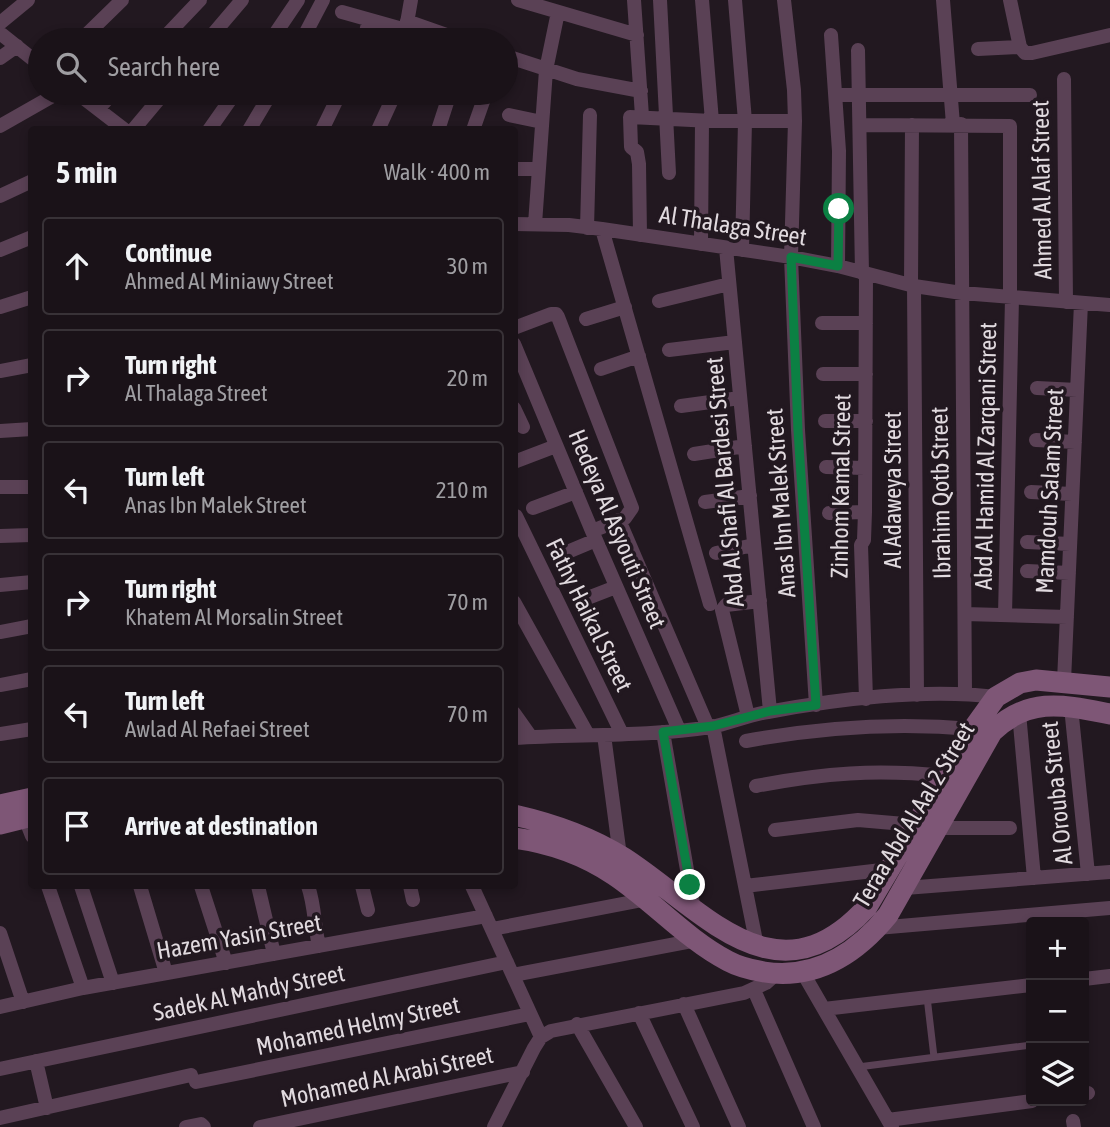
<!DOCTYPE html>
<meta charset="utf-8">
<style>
body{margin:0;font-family:"Asap Condensed",sans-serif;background:#272025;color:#f1f3f6}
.controls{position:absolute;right:21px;bottom:21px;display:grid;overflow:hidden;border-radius:7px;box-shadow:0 4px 10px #0003}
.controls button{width:63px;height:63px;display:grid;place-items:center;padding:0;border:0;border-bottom:2px solid #383237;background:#1a1218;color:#f1f3f6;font:35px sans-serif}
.stop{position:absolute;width:21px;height:21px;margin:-16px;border:5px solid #0b8043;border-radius:50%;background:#fff}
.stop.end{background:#0b8043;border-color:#fff;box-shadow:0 2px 7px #0008}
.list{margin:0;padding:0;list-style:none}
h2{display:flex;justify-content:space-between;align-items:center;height:91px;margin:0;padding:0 28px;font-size:30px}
h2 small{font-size:23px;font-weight:400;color:#9f9ea2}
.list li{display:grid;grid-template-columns:46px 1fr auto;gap:21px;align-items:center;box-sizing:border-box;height:98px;margin:0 14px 14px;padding:0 14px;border:2px solid #383237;border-radius:7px}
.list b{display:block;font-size:26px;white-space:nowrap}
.list p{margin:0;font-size:23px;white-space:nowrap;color:#9f9ea2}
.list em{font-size:23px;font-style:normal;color:#9f9ea2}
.icon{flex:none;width:38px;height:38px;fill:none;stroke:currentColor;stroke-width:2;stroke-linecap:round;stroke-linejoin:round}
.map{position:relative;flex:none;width:1110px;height:1127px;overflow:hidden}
.search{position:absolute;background:#1a1218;box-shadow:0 4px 10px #0003;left:28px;top:28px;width:490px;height:77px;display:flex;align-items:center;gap:18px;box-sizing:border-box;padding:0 24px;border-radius:38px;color:#9f9ea2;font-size:26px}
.panel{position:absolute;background:#1a1218;box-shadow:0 4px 10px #0003;left:28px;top:126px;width:490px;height:763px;border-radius:7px}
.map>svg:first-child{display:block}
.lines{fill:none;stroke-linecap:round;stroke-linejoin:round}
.lane{stroke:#5a4155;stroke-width:7}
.street{stroke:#5a4155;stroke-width:14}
.secondary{stroke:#7e5676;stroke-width:21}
.route{stroke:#0b8043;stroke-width:9}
.labels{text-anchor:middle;stroke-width:7;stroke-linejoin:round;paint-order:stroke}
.street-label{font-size:24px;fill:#e1dadf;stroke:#221820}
</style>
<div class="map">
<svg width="1110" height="1127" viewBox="0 0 1110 1127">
<rect width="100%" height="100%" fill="#221820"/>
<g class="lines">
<path class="lane" d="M 927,997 L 934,1057
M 858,1067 L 1031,1045"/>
<path class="street" d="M 518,0 L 637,35
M 634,0 L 642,116
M 660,0 L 669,173
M 702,0 L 712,121
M 735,0 L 745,121 L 742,250
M 784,0 L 794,90 L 795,121 L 791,257 L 798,430 L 816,705
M 943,0 L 953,124
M 1010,0 L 1020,47
M 342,12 L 406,30
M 407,21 L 461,40
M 0,23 L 28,0
M 0,33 L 40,65
M 831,35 L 839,151 L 838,266
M 81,40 L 122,0
M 162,40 L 200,0
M 208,40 L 242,0
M 271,40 L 298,0
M 302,40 L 323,0
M 364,40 L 369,20
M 404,40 L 411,0
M 1020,47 L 1025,53 L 1032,53 L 1110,35
M 978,49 L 1020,47
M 858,50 L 862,273
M 506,56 L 577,79 L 641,91
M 0,58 L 17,46
M 1064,79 L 1066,302
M 77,93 L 125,130
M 836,95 L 1030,95
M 98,109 L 113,93
M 509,115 L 542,122
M 961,124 L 965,693
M 861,125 L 1010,126 L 1010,298
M 0,126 L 58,93
M 133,130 L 164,93
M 209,130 L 235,93
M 249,130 L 271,93
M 322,130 L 340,93
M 378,130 L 395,93
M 438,130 L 450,93
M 473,130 L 486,93
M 514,169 L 539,169
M 0,196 L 32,181
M 514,224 L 569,225 L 602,229 L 791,257 L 838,266 L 914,286 L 962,293 L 1110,305
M 535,224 L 546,70 L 558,12
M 587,228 L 590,115
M 602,229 L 710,604
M 640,235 L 639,164 L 637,152 L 631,147 L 630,117 L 712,121 L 795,121
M 701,244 L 702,121
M 726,248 L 770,711
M 0,250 L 32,237
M 911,285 L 912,125
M 914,286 L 917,695
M 659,301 L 729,284
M 0,307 L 32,297
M 586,319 L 625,307
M 822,323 L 866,323
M 514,328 L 551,314 L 556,314 L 558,317 L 632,508 L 625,518 L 592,531
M 514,344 L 592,531 L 679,730
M 669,350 L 735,342
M 601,369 L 639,356
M 0,371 L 32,365
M 823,374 L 866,374
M 1037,388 L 1077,390
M 681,406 L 740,398
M 514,408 L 523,427
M 825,421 L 866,421
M 0,431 L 32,429
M 1036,440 L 1075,442
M 694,454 L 745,446
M 514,462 L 556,446
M 826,467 L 865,468
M 0,487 L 32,487
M 1031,492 L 1072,494
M 705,502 L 750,496
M 533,508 L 576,492
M 829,513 L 865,512
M 516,516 L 622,734
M 619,520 L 708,727
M 0,536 L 32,535
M 1027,542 L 1070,544
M 565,553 L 596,540
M 716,553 L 754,545
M 1027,571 L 1069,573
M 0,585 L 32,582
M 585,599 L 616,587
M 514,602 L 588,735
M 965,614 L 1067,617
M 1005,615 L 1012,298
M 0,632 L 32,626
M 1064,681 L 1081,303
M 0,685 L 32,679
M 866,699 L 861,545 L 864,540 L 865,512 L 866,274
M 1071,707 L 1088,874
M 514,713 L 531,737
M 1019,713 L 1034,878
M 748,716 L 722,610 L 726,605 L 760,601
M 713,726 L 757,946
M 663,732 L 694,910
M 0,734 L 32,729
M 604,735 L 620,856 L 619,860
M 514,738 C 580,734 646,737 711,727 C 730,723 749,715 768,712 C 836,699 927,688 996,697
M 746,741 C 822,727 896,722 973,729
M 756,786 C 824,773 876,769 945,776
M 25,818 L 32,836
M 939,828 L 1010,828
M 775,830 L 858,820 L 916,825
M 48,886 L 83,988
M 81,886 L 113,983
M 140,886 L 166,973
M 201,886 L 226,963
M 258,886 L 274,954
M 308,886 C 315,906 314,925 319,946
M 362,886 L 368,910
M 410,886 L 413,900
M 472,886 L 541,1037
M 745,886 L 890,869
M 905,888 L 1110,872
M 877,928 L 1110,908
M 492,929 L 648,899
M 0,933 L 23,1002
M 803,973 L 892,1127
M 513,975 L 697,940
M 1084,979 L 1110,976
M 754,990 L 814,1127
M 684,1004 L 739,1127
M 0,1007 L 83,988 L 486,916
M 824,1009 L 1031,985
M 639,1013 L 693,1127
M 577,1024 L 636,1127
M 36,1061 L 47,1108
M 0,1069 L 507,962
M 196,1082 L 530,1014
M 1084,1094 L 1088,1093
M 0,1118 L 191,1075
M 888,1120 L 1032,1101
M 1073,1121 L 1074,1127
M 186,1127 L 201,1124 L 204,1127
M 260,1127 L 523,1072
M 494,1127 L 534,1048 L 541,1037 L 551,1031 L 744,993 L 766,983 L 776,974"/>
<path class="secondary" d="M 0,805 L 32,798
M 514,815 C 554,824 589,836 624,858 C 703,909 776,1007 867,907 L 973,729 L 996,697 L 1020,683 L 1036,680 L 1110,687
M 0,824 L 32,816
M 514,838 C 551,843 583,854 614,875 C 653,901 686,939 728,961 C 739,967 752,970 764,972 C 816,980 856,954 888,915 L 992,732 C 1029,696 1064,705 1110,714"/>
</g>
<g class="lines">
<path class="route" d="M 690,885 L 663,732 L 713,726 L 770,711 L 816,705 L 798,430 L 791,257 L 838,266 L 839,209"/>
</g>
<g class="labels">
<g class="street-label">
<text transform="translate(1042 190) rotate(-91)" y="8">Ahmed Al Alaf Street</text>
<text transform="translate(733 226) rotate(9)" y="8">Al Thalaga Street</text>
<text transform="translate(986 456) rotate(-89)" y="8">Abd Al Hamid Al Zarqani Street</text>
<text transform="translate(725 482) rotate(-95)" y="8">Abd Al Shafi Al Bardesi Street</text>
<text transform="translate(841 486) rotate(-89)" y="8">Zinhom Kamal Street</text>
<text transform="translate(893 490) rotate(-90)" y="8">Al Adaweya Street</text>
<text transform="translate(1050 491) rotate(-87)" y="8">Mamdouh Salam Street</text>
<text transform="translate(941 493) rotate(-91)" y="8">Ibrahim Qotb Street</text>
<text transform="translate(781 503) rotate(-94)" y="8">Anas Ibn Malek Street</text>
<text transform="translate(617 529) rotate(67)" y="8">Hedeya Al Asyouti Street</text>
<text transform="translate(589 615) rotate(64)" y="8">Fathy Haikal Street</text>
<text transform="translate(1057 793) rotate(-96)" y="8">Al Orouba Street</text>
<text transform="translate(914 815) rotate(-59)" y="8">Teraa Abd Al Aal 2 Street</text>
<text transform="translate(239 937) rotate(-10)" y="8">Hazem Yasin Street</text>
<text transform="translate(249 993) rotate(-12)" y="8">Sadek Al Mahdy Street</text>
<text transform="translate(358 1026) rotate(-12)" y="8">Mohamed Helmy Street</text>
<text transform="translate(387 1077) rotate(-12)" y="8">Mohamed Al Arabi Street</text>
</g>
</g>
</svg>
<div class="controls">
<button>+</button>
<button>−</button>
<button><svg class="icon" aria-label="layers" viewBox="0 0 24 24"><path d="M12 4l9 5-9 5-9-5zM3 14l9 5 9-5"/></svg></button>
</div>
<div class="stop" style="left:839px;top:209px"></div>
<div class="stop end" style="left:690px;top:885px"></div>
<div class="search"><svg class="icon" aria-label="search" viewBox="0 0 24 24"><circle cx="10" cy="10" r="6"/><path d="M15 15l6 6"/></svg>Search here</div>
<section class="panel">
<h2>5 min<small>Walk · 400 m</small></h2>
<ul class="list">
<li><svg class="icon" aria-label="ahead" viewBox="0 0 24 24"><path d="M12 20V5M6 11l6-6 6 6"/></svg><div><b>Continue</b><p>Ahmed Al Miniawy Street</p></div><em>30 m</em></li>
<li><svg class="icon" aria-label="right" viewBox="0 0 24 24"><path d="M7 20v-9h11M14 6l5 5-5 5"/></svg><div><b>Turn right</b><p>Al Thalaga Street</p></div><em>20 m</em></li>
<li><svg class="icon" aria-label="left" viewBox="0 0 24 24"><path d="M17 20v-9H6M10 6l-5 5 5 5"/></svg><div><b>Turn left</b><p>Anas Ibn Malek Street</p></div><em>210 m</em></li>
<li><svg class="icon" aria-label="right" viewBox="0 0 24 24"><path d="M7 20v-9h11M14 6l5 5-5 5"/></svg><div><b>Turn right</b><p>Khatem Al Morsalin Street</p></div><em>70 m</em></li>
<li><svg class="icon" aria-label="left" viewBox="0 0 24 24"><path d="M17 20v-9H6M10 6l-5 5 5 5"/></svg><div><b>Turn left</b><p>Awlad Al Refaei Street</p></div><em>70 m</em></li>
<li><svg class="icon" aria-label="arrive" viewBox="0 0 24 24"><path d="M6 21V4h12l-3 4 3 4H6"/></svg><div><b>Arrive at destination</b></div></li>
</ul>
</section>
</div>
